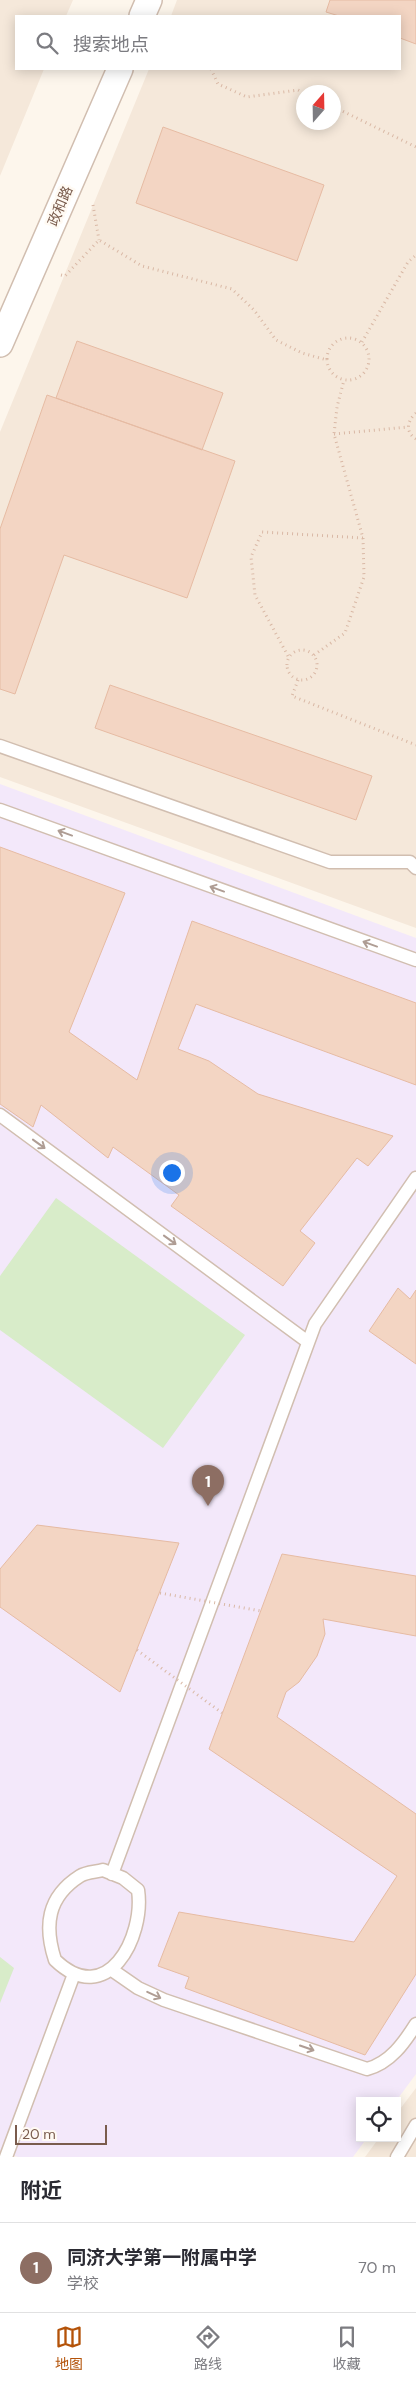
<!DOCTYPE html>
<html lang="zh">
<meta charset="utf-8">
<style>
body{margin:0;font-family:"DM Sans","Noto Sans SC",sans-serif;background:#f2f2f3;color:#2b2b33}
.controls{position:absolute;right:15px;bottom:15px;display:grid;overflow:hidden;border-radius:0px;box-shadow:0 2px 12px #0003}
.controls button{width:45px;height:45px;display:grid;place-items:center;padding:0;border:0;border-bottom:1px solid #e1e1e2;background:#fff;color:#2b2b33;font:25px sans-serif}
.compass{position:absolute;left:296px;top:85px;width:45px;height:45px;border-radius:50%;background:#fff;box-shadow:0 2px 12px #0003;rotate:20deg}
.scale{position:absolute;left:15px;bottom:12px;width:92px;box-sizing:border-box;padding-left:5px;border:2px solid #7a5c4d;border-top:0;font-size:14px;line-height:18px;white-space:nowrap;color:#7a5c4d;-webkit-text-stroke:4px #fffaf3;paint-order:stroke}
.you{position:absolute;left:171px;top:1172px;width:18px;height:18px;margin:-12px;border:4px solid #fff;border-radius:50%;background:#1a73e8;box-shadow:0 0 0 8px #1a73e833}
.badge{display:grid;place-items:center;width:32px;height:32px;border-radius:50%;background:#b45309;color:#fff;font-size:16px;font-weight:700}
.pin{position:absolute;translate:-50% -41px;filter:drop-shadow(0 1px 2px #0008)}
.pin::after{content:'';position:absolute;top:26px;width:18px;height:15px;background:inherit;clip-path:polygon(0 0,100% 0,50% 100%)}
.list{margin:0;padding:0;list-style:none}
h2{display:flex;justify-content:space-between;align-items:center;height:65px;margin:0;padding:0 20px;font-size:21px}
h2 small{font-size:16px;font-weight:400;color:#7c7c81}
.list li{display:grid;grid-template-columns:32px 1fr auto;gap:15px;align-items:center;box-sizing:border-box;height:90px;padding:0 20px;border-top:1px solid #e1e1e2}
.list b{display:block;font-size:19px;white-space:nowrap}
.list p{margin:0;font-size:16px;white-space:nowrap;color:#7c7c81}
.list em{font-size:16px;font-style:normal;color:#7c7c81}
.icon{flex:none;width:28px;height:28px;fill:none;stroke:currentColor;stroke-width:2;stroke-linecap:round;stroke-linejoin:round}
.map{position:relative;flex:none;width:416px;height:2157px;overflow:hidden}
.search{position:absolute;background:#fff;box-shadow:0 2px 12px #0003;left:15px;right:15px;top:15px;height:55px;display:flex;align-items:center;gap:12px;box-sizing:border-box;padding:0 18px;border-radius:0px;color:#7c7c81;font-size:19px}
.sheet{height:155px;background:#fff}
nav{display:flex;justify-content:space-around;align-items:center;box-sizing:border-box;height:70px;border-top:1px solid #e1e1e2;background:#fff;font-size:14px;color:#7c7c81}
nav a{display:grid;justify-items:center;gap:2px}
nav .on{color:#b45309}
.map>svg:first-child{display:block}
.residential{fill:#f5e8da;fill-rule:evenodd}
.education{fill:#f3e8fa}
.green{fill:#d8ecc9}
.building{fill:#f3d5c3;stroke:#e6bba3}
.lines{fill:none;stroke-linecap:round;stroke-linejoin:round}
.service-casing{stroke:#d1beb0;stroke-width:15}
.minor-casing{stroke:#d1beb0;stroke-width:28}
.path{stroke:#d9b8a5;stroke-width:3;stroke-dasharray:1 4;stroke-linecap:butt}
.service{stroke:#fff;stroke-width:12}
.minor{stroke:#fff;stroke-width:25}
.path-bridge{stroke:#d9b8a5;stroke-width:3;stroke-dasharray:1 4;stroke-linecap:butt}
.oneway{stroke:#af9d94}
.labels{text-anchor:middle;stroke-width:5;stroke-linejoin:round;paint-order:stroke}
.street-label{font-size:14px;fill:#7a5c4d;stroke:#fffaf3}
</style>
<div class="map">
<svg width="416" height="2157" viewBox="0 0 416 2157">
<rect width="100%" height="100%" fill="#fdf6ec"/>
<path class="residential" d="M 0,0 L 73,0 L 66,16 L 16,16 L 16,69 L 44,69 L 0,176 Z
M 177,0 L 416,0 L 416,928 L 0,777 L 0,432 L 149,69 L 400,69 L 400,16 L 171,16 ZM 304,92 L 334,92 L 334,122 L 304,122 Z
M 416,2088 L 416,2157 L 365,2157 L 379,2138 L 397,2138 L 397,2113 Z"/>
<path class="education" d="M 0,784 L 416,938 L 416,2074 L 396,2101 L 360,2101 L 360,2138 L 367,2138 L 353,2157 L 18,2157 L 0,2151 Z"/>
<path class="green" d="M 56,1198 L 245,1335 L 163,1448 L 0,1330 L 0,1276 Z
M 0,1957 L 14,1968 L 0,2003 Z"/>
<path class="building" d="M 330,0 L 416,0 L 416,44 L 400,38 L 400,16 L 339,16 L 326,12 Z
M 163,127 L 324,185 L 297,261 L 136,203 Z
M 77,341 L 223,393 L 202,450 L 56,398 Z
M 47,395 L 235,461 L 187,598 L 64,555 L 15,694 L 0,689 L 0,529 Z
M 110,685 L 372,776 L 356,820 L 95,728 Z
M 0,847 L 125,893 L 69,1032 L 137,1080 L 192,921 L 416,1003 L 416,1085 L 196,1004 L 178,1049 L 209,1061 L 258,1094 L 393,1136 L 368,1166 L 357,1158 L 300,1231 L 315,1243 L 283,1286 L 171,1206 L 179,1195 L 113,1147 L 108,1158 L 41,1105 L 33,1127 L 0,1104 Z
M 398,1288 L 410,1299 L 416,1290 L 416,1364 L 369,1331 Z
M 37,1525 L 179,1543 L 120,1692 L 0,1607 L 0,1569 Z
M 282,1554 L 416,1576 L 416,1636 L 323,1619 L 325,1634 L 317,1656 L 299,1682 L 286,1692 L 277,1717 L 416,1814 L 416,1974 L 365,2055 L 185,1988 L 189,1977 L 158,1966 L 179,1912 L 354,1942 L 397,1876 L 209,1749 Z"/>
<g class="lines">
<defs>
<path id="service" d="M 0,746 L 330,862 L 410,862 L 416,868
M 0,810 L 416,960
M 0,1115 L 308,1342
M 103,1870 L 123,1878 L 138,1890 C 145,1937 107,2010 55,1960 C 44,1926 47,1897 80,1876 C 86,1872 96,1872 103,1870 Z
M 112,1874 L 315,1324 L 416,1178
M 112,1970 L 138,1988 L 164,2000 L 367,2069 C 390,2063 404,2043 416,2024
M 6,2157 L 74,1974
M 397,2157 L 416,2125"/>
<path id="minor" d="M 142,16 L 149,0
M 0,344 L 120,69"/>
</defs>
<use href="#service" class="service-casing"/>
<use href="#minor" class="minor-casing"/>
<path class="path" d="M 211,69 L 218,84 L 247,97 L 298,90 L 304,93
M 334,107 L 416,147
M 93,205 L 99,240
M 61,275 L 65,276 L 99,240 L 142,266 L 232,289 L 254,310 L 276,340 L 302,353 L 327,360
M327 359a21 21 0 1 1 42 0a21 21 0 1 1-42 0Z
M 362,342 L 408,262 L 416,255
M 416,413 C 407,421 405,432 416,439
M 334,434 L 408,427
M287 665a15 15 0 1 1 30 0a15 15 0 1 1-30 0Z
M 314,655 L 345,633 L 364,577 L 363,538 L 334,434 L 337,407 L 344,380
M 288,656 L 255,595 L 251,557 L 262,532 L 363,538
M 298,680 L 292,696 L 416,745"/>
<use href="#service" class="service"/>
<use href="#minor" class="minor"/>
<path class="path-bridge" d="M 160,1593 L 261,1611
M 137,1650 L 222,1713"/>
</g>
<defs><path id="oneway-shaft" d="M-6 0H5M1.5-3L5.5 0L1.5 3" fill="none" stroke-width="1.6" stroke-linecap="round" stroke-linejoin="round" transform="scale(1.25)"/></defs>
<g class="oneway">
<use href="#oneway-shaft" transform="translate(65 833) rotate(-160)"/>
<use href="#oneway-shaft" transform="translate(217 889) rotate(-160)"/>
<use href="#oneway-shaft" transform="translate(370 944) rotate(-160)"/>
<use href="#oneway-shaft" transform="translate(39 1144) rotate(36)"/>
<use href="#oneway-shaft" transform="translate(170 1240) rotate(36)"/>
<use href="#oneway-shaft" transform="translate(154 1995) rotate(25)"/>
<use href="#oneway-shaft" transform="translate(307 2048) rotate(19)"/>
</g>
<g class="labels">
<g class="street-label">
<text transform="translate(60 206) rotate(-67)" y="5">政和路</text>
</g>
</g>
</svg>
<div class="controls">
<button><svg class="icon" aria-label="locate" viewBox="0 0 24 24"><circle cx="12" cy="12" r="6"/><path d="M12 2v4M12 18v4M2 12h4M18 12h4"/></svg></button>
</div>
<svg class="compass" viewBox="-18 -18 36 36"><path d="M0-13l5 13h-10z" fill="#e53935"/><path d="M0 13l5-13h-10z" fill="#7c7c81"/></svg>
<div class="scale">20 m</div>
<div class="you"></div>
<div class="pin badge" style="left:208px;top:1506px;background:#8d6e63">1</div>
<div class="search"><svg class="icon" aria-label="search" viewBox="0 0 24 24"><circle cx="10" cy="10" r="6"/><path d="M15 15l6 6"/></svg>搜索地点</div>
</div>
<section class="sheet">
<h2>附近<small></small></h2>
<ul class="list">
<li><span class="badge" style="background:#8d6e63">1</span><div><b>同济大学第一附属中学</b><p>学校</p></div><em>70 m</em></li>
</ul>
</section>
<nav>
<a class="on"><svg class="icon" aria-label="map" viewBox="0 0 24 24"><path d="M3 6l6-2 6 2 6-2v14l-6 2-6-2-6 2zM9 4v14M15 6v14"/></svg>地图</a>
<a><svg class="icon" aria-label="directions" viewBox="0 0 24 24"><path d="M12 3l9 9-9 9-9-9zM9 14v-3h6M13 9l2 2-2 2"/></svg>路线</a>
<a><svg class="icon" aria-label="saved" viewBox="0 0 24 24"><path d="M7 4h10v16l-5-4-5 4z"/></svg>收藏</a>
</nav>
